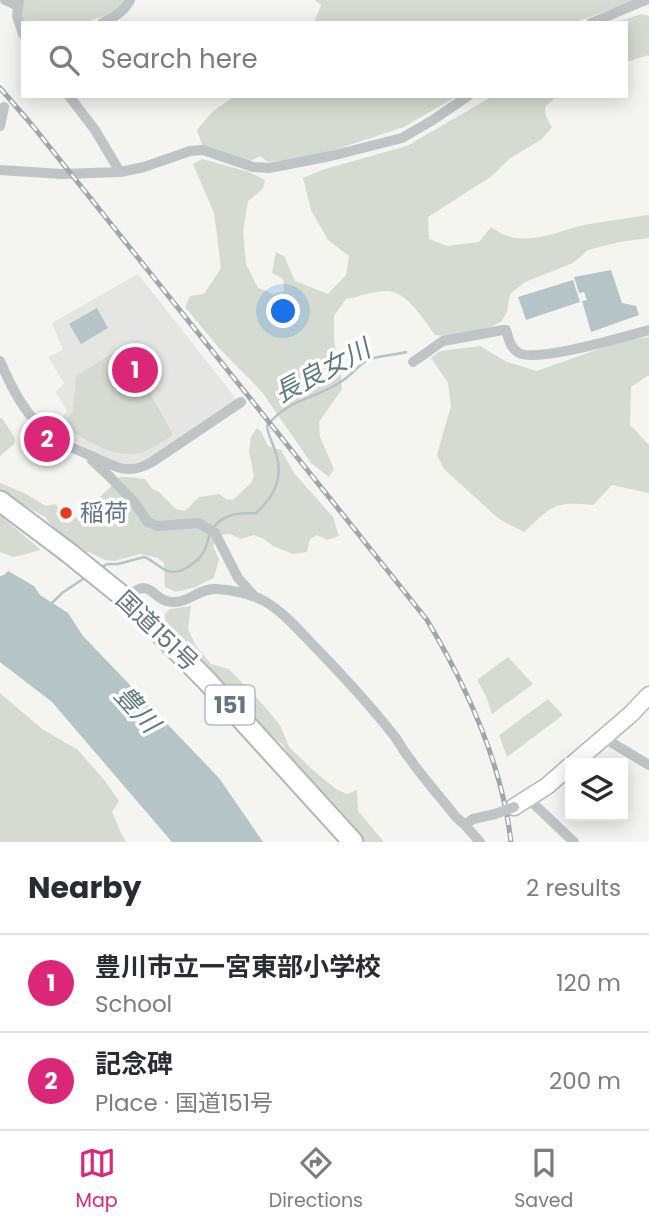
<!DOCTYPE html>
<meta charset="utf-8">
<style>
body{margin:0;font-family:Poppins,"Noto Sans JP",sans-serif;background:#f7f7f7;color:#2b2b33}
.controls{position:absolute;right:21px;bottom:21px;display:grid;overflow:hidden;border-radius:0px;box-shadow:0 4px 18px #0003}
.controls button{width:63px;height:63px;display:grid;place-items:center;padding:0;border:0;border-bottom:2px solid #e1e1e2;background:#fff;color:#2b2b33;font:35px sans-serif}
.you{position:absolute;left:284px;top:312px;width:24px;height:24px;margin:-18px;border:5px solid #fff;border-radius:50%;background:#1a73e8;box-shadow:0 0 0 10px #1a73e833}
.badge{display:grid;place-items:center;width:46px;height:46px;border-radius:50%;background:#db2777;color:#fff;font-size:23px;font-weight:700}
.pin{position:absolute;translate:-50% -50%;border:4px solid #fff;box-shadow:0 2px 7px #0006}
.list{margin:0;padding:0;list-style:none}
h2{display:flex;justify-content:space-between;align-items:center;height:91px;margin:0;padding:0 28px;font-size:30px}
h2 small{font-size:23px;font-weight:400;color:#7c7c81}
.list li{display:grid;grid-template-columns:46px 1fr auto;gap:21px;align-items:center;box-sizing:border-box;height:98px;padding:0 28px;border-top:2px solid #e1e1e2}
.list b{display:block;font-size:26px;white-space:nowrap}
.list p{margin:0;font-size:23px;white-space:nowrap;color:#7c7c81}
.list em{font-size:23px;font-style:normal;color:#7c7c81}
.icon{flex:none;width:38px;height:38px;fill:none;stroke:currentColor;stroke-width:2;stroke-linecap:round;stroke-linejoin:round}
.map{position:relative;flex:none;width:649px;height:842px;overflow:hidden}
.search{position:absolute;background:#fff;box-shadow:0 4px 18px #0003;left:21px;right:21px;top:21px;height:77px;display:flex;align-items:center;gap:18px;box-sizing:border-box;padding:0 24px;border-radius:0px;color:#7c7c81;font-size:26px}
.sheet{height:287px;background:#fff}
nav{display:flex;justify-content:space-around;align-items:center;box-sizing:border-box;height:98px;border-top:2px solid #e1e1e2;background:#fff;font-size:19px;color:#7c7c81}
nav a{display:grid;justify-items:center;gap:4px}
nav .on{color:#db2777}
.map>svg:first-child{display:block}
.built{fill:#e5e5e3}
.green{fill:#d5dbd1}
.water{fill:#b5c4c7}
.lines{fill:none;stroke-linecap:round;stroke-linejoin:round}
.stream{stroke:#b5c4c7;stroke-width:2.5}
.secondary-casing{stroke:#b3b9bd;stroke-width:19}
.highway-casing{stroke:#b2b6b9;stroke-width:23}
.street{stroke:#bfc4c6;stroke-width:10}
.secondary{stroke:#fff;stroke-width:16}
.highway{stroke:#fff;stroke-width:19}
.rail-casing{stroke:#9fa7ac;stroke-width:5}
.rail{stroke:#fff;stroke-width:2.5;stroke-dasharray:8;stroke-linecap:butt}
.street-bridge{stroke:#bfc4c6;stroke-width:10}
.poi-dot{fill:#e9391b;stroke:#fff;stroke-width:2.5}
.labels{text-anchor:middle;stroke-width:7;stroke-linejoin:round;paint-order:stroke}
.shield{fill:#fff;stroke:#919fa8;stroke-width:2}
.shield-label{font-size:23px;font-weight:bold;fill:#627682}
.poi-label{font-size:24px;fill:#627682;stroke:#fff;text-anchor:start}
.street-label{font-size:24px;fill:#627682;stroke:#fff}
.water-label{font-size:26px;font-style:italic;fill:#5d7a7f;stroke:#fff}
</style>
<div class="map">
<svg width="649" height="842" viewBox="0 0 649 842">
<rect width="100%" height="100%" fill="#f4f4f0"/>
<path class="built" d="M 138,274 L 237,400 L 147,460 L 131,464 L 119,463 L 52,431 L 51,428 L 67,411 L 56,392 L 64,383 L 48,357 L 63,350 L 52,323 Z"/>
<path class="green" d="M 21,0 L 125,0 L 113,13 L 84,23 L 23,23 Z
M 315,0 L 637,0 L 573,23 L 309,23 L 315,20 L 321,5 Z
M 641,14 L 649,16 L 649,55 L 626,62 L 626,23 L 615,23 Z
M 235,96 L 457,96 L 404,127 L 316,156 L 268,162 L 260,156 L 250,161 L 203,147 L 197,130 L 213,111 Z
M 493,96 L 557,96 L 545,107 L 546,117 L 552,127 L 542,139 L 509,159 L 492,176 L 428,217 L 429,239 L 447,246 L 479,242 L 491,227 C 521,250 551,233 584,225 C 605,221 628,218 649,215 L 649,238 L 619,242 L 588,250 L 573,263 L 525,282 L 510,294 L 507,312 L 501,322 L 477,333 L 455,337 L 435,335 C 424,320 406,290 386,291 C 373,291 359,297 346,299 L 334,316 L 334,342 L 340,366 L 342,389 L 319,422 L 320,437 L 334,469 L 329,477 L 311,463 L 262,392 L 220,349 L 185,307 L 190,296 L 204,294 L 221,268 L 219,251 L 214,213 L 193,164 L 202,159 L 249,172 L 265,180 L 263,189 L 248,201 L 243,232 L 246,264 L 258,288 L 273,294 L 284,291 L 283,279 L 272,273 L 276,252 L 284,256 L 295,281 L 328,294 L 346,275 L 349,256 L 328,240 L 311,210 L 303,178 L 325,169 L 407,146 Z
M 649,337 L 649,375 L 631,387 L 630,425 L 649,445 L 649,493 L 612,485 L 593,505 C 554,501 552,506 524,532 L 499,519 L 444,469 L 437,455 L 451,406 L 448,383 L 431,358 L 440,351 L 480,346 L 507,362 L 537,371 L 624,340 Z
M 111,354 L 137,369 L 173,435 C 164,440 155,447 145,451 C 117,463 83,437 59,425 L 73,411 L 76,376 Z
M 0,418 L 2,418 L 15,438 L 14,444 L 0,456 Z
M 257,428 L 262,433 L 268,446 L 281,450 L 294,473 L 333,517 L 339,536 L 327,540 L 317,535 L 310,539 L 307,552 L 293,554 L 273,546 L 264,539 L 254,535 L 241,539 L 230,534 L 220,535 L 213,546 L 219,559 L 214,578 L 195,587 L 176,592 L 165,587 L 164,563 L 158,558 L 140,554 L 114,561 L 105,560 L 89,552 L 80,552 L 59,535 L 45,517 L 0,492 L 0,483 L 24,493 L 46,506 L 55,504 L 58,507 L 56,514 L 61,522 L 69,523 L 98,499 L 120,477 L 128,477 L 145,479 L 152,489 L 159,492 L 176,509 L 185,511 L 199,497 L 219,494 L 226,499 L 233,500 L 250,484 L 254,476 L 249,451 L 251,437 Z
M 0,515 L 1,516 L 41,550 L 14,557 L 0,552 Z
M 191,606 L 188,629 L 196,646 L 211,664 L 229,669 L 266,708 L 280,725 L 289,747 L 315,772 L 336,789 L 347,794 L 357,790 L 358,811 L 384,842 L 359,842 L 298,768 L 282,744 L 252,721 L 165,624 L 165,613 L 170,609 Z
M 508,657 L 533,684 L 492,714 L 486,696 L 477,680 Z
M 0,693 L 42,729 L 78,750 L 105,781 L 119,801 L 112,812 L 121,833 L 126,842 L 0,842 Z
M 548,699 L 563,715 L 507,757 L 499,735 Z"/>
<path class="water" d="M 611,270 L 622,303 L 636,306 L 639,315 L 591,332 L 582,301 L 587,300 L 584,292 L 579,293 L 574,277 Z
M 573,280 L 580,302 L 526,320 L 518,297 Z
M 97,308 L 108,328 L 81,344 L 69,324 Z
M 8,571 L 34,586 L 40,595 L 68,613 L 83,636 L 219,778 L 263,842 L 172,842 L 52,702 L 0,662 L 0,576 L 4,575 Z"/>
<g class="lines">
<path class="stream" d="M 214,527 C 225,513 239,513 256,513 C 274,496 284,479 276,453 C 273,443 268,436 267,426 C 287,399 316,399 342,381 C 351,376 358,365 368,360 C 377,356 395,355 406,352
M 101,568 L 107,564 L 118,564 L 144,557 C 153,560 159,568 168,571 C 181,575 200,561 205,549 C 207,544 209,538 210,533
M 50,605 L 62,593 L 86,577"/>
<defs>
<path id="secondary" d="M 574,763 L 631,714 L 649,695
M 514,807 L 547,786 L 570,766"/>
<path id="highway" d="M 0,501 L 69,553 L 126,599 L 207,681 L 353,842"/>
</defs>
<use href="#secondary" class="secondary-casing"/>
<use href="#highway" class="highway-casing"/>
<path class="street" d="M 5,0 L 18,6
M 19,0 L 17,16 L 23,34
M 102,23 C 114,17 124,12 130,0
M 591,23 L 646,0
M 69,96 L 95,130 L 120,172
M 0,126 L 4,107
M 0,170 L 62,174 L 120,172 L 144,167 L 190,151 L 203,150 L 253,167 L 269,168 L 331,156 L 402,138 L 433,120 L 468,96
M 0,361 C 12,389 27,419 52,436 C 65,446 81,451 96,458 C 118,468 129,475 152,462 L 241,402
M 413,362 L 443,341 L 503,330 L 506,330 C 509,339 510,348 519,353 C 537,363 626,336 649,330
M 92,460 L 109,476 L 133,501 L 148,522 L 157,526 L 199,523 L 215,533 L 238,578 L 254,596
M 126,599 C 153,572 150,604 176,602 C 190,601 201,588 216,589 C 232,590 252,594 266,602 C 286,614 301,633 317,649 C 344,677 371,706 395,737 C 400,744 404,752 410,759 C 424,779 441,798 456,817 L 465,825 L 480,842
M 604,738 L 649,765
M 530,798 L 534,804 L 574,842
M 465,825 L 473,819 L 495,814"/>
<use href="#secondary" class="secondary"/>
<use href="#highway" class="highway"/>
<defs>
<path id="rail" d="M 0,88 L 32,125 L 427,620 C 467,687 502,763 511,842"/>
</defs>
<use href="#rail" class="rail-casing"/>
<use href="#rail" class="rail"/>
<path class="street-bridge" d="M 495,814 L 514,807"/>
</g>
<circle class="poi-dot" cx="66" cy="513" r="7"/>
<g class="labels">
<rect class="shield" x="205.5" y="685.5" width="49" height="39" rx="5"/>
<g class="shield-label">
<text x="230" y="713">151</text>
</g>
<g class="poi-label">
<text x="80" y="521">稲荷</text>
</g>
<g class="street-label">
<text transform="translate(157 631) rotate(44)" y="8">国道151号</text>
</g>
<g class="water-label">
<text transform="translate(322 371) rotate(-28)" y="9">長良女川</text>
<text transform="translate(137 709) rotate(48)" y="9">豊川</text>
</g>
</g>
</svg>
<div class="controls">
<button><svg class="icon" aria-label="layers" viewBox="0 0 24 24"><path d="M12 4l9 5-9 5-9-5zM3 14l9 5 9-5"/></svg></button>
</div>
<div class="you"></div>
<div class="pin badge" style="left:135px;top:370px">1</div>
<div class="pin badge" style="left:47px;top:439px">2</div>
<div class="search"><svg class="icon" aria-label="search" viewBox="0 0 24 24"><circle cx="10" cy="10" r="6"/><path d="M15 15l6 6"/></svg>Search here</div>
</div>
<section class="sheet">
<h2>Nearby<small>2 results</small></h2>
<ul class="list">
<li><span class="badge">1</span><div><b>豊川市立一宮東部小学校</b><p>School</p></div><em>120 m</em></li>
<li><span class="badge">2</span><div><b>記念碑</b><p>Place · 国道151号</p></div><em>200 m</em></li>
</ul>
</section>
<nav>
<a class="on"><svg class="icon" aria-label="map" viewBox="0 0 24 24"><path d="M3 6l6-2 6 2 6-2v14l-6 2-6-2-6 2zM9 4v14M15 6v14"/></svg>Map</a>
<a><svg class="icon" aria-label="directions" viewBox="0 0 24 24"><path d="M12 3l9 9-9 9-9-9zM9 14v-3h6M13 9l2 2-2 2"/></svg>Directions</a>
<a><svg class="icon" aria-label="saved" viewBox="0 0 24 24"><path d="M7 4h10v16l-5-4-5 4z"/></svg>Saved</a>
</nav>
